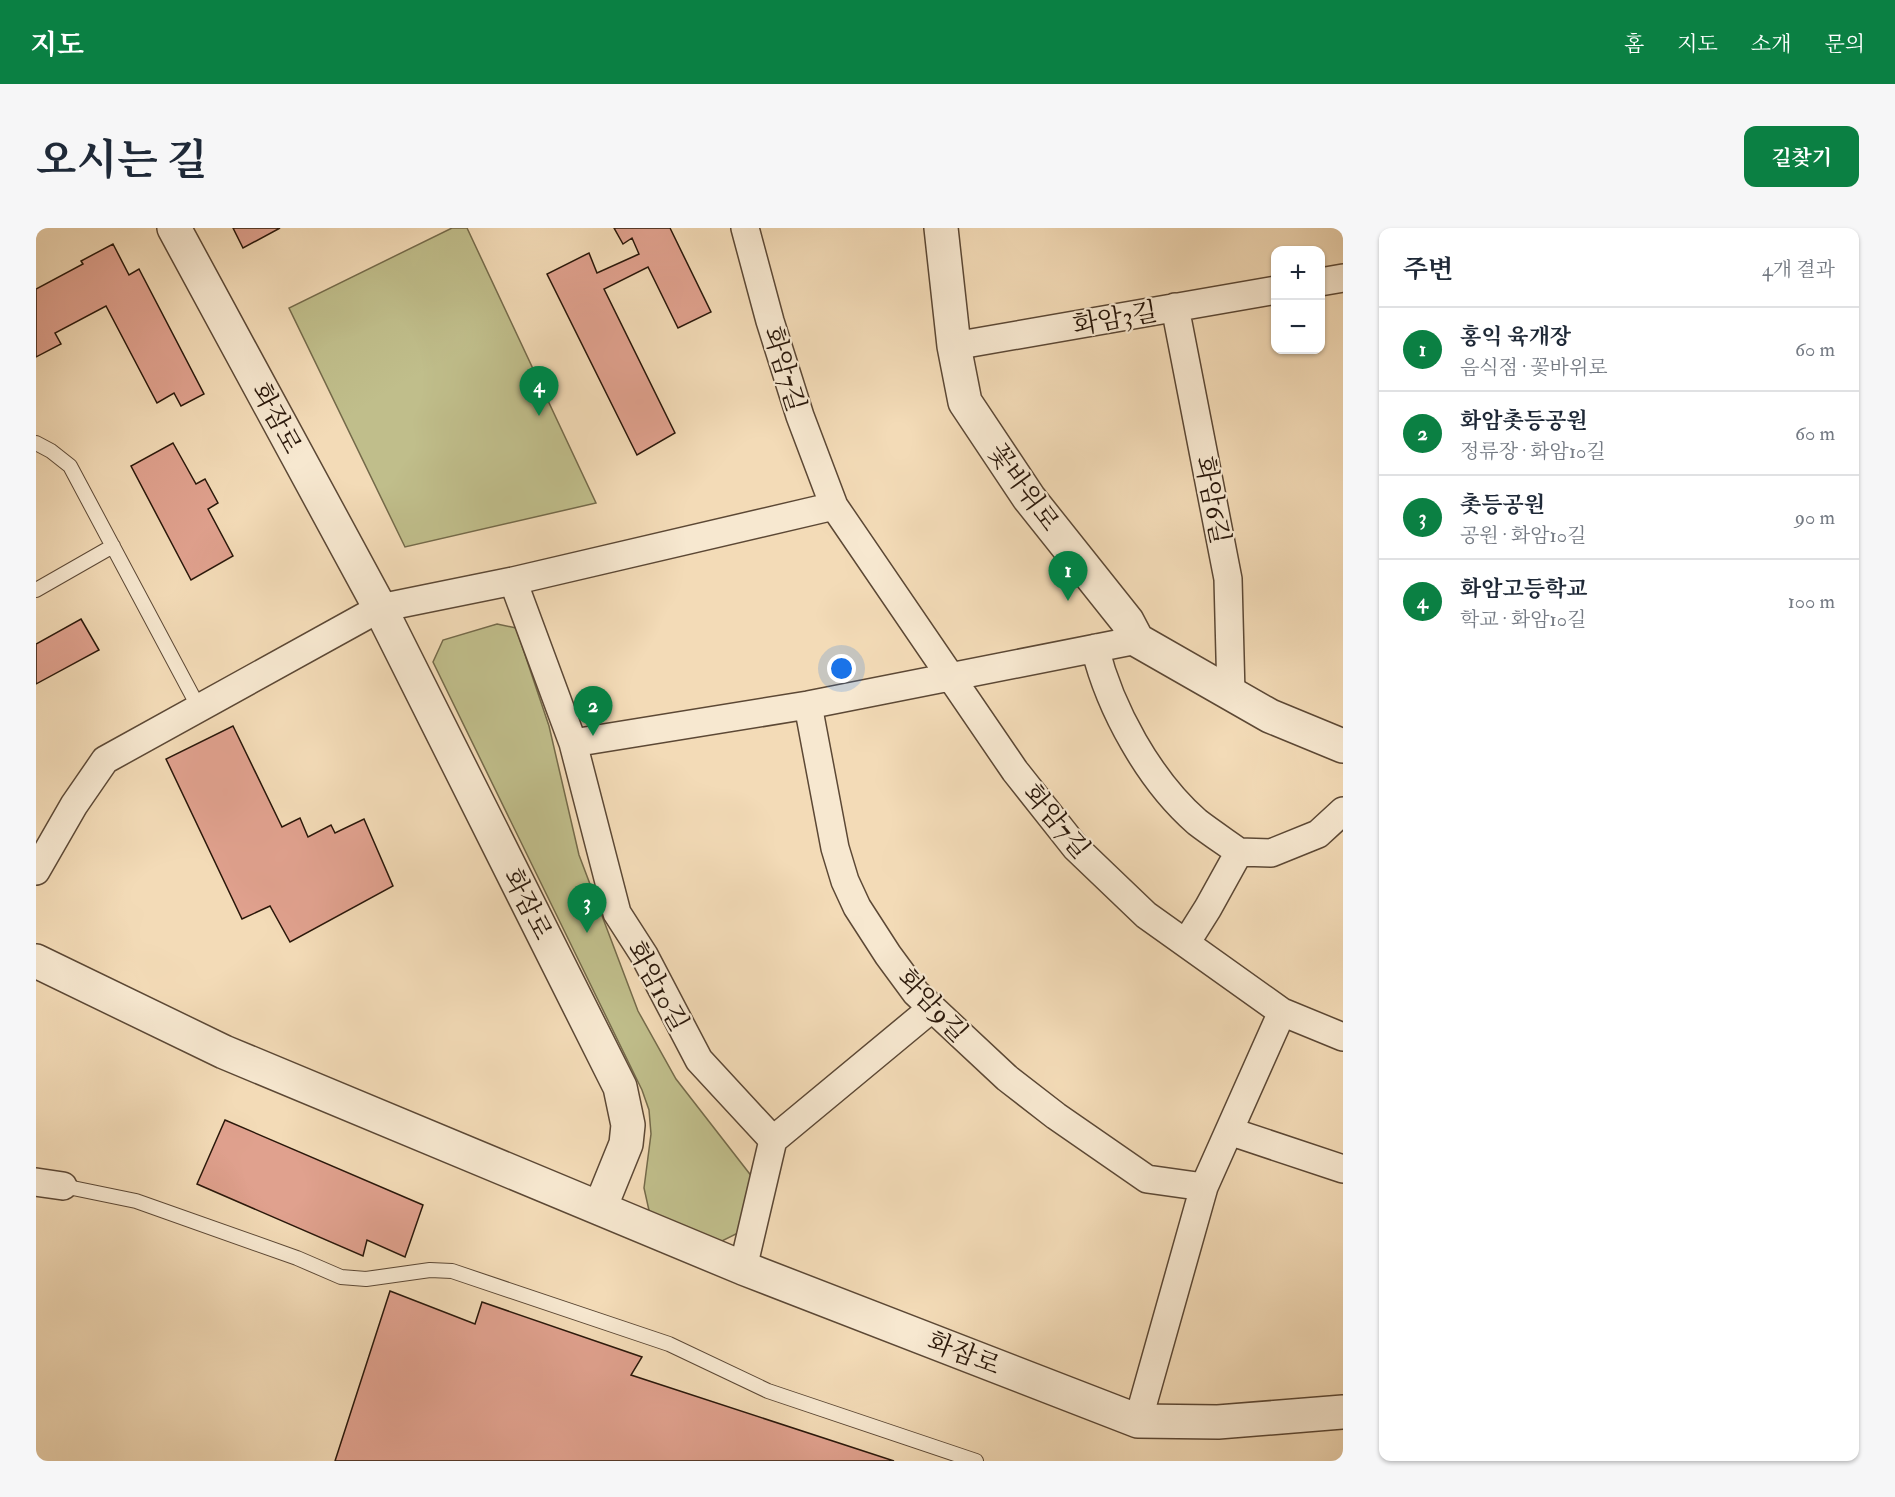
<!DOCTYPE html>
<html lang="ko">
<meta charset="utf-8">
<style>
body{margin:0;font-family:"IM FELL Double Pica","Noto Serif KR",serif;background:#f6f6f7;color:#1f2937}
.controls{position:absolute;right:18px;top:18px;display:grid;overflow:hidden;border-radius:12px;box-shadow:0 2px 4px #0004}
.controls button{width:54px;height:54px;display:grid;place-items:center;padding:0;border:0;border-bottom:2px solid #e0e1e3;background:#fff;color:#1f2937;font:30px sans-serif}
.you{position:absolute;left:806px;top:441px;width:21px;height:21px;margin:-15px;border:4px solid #fff;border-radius:50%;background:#1a73e8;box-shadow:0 0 0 9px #1a73e833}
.badge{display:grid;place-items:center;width:39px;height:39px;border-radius:50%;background:#0b8043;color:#fff;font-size:20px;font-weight:700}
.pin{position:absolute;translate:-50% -50px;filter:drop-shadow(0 2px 3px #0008)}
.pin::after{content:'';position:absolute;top:32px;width:21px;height:18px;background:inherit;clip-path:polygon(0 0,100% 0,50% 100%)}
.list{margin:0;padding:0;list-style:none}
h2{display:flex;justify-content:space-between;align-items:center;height:78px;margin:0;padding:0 24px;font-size:26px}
h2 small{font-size:20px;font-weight:400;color:#747a83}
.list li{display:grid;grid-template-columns:39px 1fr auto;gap:18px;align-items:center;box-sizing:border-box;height:84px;padding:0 24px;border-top:2px solid #e0e1e3}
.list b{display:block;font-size:22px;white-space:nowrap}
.list p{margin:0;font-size:20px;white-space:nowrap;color:#747a83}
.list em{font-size:20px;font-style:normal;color:#747a83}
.map{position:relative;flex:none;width:1307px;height:1233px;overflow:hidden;border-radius:12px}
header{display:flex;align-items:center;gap:36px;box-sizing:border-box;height:84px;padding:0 30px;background:#0b8043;color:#fff}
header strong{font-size:28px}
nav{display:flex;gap:33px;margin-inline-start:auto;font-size:21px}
.intro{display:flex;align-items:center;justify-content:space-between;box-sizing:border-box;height:144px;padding:0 36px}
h1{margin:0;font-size:42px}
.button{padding:15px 27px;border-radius:12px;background:#0b8043;color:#fff;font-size:21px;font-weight:700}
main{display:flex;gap:36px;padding:0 36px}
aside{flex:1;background:#fff;border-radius:12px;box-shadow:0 2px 4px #0004}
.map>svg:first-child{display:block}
.green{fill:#c0be8b;stroke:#746a4a;stroke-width:1.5}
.building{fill:#e0a18e;stroke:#29170a;stroke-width:1.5}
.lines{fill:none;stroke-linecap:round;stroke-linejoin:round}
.service-casing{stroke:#5c4835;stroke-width:16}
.minor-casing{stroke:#5c4835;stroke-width:30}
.tertiary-casing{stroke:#5c4835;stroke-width:36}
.service{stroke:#f7e8d0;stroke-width:14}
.minor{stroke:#f7e8d0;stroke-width:27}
.tertiary{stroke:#f7e8d0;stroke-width:33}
.labels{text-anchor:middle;stroke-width:4.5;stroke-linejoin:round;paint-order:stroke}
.street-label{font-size:26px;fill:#29170a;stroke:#f7e8d0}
</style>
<header>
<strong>지도</strong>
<nav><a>홈</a><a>지도</a><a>소개</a><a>문의</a></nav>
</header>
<div class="intro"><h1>오시는 길</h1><a class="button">길찾기</a></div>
<main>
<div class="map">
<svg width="1307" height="1233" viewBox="0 0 1307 1233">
<rect width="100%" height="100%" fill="#f3dbb7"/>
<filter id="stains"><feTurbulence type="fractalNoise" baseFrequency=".00333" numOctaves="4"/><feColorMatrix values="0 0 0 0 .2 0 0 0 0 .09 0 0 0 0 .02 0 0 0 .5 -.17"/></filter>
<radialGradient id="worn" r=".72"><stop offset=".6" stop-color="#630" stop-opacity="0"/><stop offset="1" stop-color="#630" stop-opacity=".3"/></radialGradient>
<path class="green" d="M 416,0 L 431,0 L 560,275 L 369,319 L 253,80 Z
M 461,396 L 480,400 L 513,498 L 543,627 L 602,783 L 640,851 L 720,954 L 702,1005 L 680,1016 L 614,987 L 608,960 L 615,906 L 613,882 L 606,862 L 397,434 L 407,412 Z"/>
<path class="building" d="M 197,0 L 244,0 L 207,20 Z
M 578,0 L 634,0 L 675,84 L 642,100 L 612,39 L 568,61 L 639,205 L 601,227 L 511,46 L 553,25 L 561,45 L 603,26 L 596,10 L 587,16 Z
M 77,16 L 93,47 L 103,41 L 168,166 L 145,178 L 138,165 L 121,175 L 70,78 L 19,105 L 25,116 L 0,129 L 0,61 L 47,36 L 45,33 Z
M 137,215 L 160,256 L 169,251 L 182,275 L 172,281 L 197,328 L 155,352 L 95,238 Z
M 45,391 L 63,422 L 0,456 L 0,416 Z
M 197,498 L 246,599 L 264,590 L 272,609 L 295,597 L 299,605 L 328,591 L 357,658 L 254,714 L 234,678 L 206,691 L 130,531 Z
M 189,892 L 387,977 L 369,1029 L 331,1012 L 327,1028 L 161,956 Z
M 354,1063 L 439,1096 L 446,1074 L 606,1129 L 595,1147 L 858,1233 L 299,1233 Z"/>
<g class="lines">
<defs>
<path id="service" d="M 0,215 L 15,223 L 34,238 L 163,480
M 0,362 L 77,318
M 27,958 L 100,973 L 261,1030 L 305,1049 L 330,1051 L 394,1042 L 416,1043 L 633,1116 L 732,1163 L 940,1233"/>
<path id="minor" d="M 709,0 L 734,93 L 764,188 L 798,278 L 979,543 L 1040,620 L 1110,687 L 1246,784 L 1307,809
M 1284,54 L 1307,50
M 1139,79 L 1192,351 L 1195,466
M 918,118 L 1240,62
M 477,353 L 537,515 L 581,685 L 608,727 L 663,832 L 737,912 L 707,1040
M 1059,420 C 1074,481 1113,552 1161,594 C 1174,604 1189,614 1203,624 L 1172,680 L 1150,715
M 772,477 L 799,620 L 809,653 L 821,679 L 852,727 L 880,765 L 971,850 L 1020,888 L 1111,951 L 1168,959
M 537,515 L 772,477 L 1101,412
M 1203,624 L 1235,625 L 1282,606 L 1307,583
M 0,643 L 38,577 L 69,532 L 344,380 L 477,353 L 798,278
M 1193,903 L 1307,941
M 737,912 L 895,781
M 0,954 L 27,958
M 1102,1193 L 1168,959 L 1246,784"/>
<path id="tertiary" d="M 138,0 L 344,380 L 584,859 L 592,897 L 590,916 L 564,980
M 905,0 L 918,118 L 929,174 L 993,270 L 1091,393 L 1101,412 L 1234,488 L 1307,518
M 0,733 L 188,824 L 707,1040 L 1102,1193 L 1182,1194 L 1307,1184"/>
</defs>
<use href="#service" class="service-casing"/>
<use href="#minor" class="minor-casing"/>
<use href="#tertiary" class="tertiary-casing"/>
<use href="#service" class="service"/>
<use href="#minor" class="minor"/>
<use href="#tertiary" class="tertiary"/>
</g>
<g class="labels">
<g class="street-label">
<text transform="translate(1079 90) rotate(-10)" y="9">화암3길</text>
<text transform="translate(749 141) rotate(73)" y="9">화암7길</text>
<text transform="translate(241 190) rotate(62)" y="9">화잠로</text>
<text transform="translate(988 259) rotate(54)" y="9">꽃바위로</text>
<text transform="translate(1177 272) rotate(79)" y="9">화암6길</text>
<text transform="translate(1021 593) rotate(50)" y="9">화암7길</text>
<text transform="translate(492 676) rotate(63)" y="9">화잠로</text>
<text transform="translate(622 758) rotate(61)" y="9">화암10길</text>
<text transform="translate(897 777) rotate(47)" y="9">화암9길</text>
<text transform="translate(928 1125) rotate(21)" y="9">화잠로</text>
</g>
</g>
<rect width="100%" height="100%" filter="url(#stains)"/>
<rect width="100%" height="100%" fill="url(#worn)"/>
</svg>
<div class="controls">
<button>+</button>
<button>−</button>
</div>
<div class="you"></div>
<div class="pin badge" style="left:1032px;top:373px">1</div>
<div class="pin badge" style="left:557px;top:508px">2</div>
<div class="pin badge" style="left:551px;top:705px">3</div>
<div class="pin badge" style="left:503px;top:188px">4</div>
</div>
<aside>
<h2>주변<small>4개 결과</small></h2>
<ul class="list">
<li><span class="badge">1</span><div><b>홍익 육개장</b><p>음식점 · 꽃바위로</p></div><em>60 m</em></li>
<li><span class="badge">2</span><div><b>화암촛등공원</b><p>정류장 · 화암10길</p></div><em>60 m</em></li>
<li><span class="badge">3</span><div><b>촛등공원</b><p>공원 · 화암10길</p></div><em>90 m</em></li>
<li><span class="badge">4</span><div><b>화암고등학교</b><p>학교 · 화암10길</p></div><em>100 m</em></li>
</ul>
</aside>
</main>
